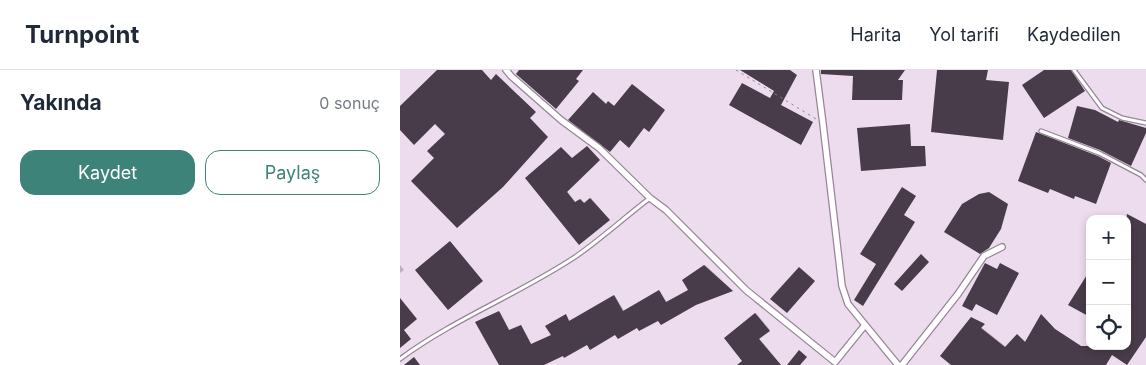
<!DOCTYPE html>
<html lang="tr">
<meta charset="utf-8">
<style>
body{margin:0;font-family:Inter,sans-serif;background:#f6f6f7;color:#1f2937}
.controls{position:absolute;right:15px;bottom:15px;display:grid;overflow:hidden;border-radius:10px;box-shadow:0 2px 8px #0003}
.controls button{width:45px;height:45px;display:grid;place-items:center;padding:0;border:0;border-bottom:1px solid #e0e1e3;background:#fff;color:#1f2937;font:25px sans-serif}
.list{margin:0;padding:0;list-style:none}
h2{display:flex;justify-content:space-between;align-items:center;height:65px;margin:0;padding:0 20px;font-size:21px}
h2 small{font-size:16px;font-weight:400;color:#747a83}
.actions{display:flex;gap:10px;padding:15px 20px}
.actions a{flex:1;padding:11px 0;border:1px solid #3e8379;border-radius:15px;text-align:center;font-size:18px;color:#3e8379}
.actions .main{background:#3e8379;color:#fff}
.icon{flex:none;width:28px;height:28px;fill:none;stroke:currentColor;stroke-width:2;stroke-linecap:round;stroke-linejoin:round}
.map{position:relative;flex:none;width:746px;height:295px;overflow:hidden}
header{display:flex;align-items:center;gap:30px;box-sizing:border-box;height:70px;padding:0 25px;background:#fff;border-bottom:1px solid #e0e1e3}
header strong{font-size:24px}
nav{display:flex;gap:28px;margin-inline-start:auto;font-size:18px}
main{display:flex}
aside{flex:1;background:#fff}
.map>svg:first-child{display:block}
.shadow{fill:#0003}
.building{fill:#493c4a}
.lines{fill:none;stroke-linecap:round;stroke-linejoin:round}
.service-casing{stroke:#968696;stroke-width:5.5}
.minor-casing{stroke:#968696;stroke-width:8}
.path{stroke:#928692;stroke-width:1;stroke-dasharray:2.5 4;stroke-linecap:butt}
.service{stroke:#fff;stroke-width:3}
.minor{stroke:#fff;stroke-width:5.5}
</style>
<header>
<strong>Turnpoint</strong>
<nav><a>Harita</a><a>Yol tarifi</a><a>Kaydedilen</a></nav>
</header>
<main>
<aside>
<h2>Yakında<small>0 sonuç</small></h2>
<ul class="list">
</ul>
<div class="actions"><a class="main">Kaydet</a><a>Paylaş</a></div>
</aside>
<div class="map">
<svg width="746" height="295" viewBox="0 0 746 295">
<rect width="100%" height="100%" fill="#ecdced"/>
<path class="shadow" d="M 233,15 L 264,39 L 248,60 L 244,57 L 220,68 L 170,49 L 194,23 L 207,34 L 209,32 L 215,36 Z
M 188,77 L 199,89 L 167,121 L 176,133 L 181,129 L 185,134 L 191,128 L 209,149 L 179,173 L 127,108 L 173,89 Z
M 727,144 L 746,154 L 746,266 L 727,294 L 712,283 L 705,295 L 553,295 L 572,248 L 584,253 L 581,257 L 606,277 L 618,265 L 626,272 L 642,245 L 655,259 L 689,281 L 727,276 L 727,149 L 724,149 Z
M 0,195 L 4,200 L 0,203 Z
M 305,195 L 332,220 L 258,249 L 188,273 L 141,295 L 100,295 L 77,253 L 100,242 L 110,261 L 121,255 L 132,275 L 152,265 L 166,245 L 170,251 L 215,226 L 224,241 L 260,221 L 267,233 L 289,220 L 283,210 Z
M 356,243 L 370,260 L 359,268 L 381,295 L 338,295 L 344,291 L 326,268 Z"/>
<path class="building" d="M 37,0 L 82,0 L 91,10 L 96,4 L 136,42 L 130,48 L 148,67 L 103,117 L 57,158 L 11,111 L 34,88 L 27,81 L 45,64 L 35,54 L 14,75 L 0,60 L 0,36 Z
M 119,0 L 183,0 L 176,9 L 179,11 L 156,39 L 116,4 Z
M 340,0 L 390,0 L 397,5 L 381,35 L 413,52 L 401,75 L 329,35 L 342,13 L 370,28 L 374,21 Z
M 421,0 L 505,0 L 498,10 L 503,10 L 502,30 L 452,30 L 453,6 L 421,4 Z
M 537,0 L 588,0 L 586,10 L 609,12 L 603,70 L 531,62 Z
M 644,0 L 671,0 L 685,21 L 644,48 L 622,15 Z
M 232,14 L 265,40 L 249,62 L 244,58 L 229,78 L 220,70 L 210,82 L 168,50 L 193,22 L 206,34 L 208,31 L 214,36 Z
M 677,36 L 695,40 L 718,52 L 719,50 L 746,58 L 746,63 L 731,96 L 700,80 L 668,68 Z
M 510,54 L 511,76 L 525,76 L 526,96 L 461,101 L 457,58 Z
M 636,62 L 698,86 L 711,93 L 696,134 L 675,126 L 674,129 L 650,119 L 648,123 L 618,111 Z
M 187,76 L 200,90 L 167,122 L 175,132 L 180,129 L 184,133 L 190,128 L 210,150 L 179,175 L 125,108 L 161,77 L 172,88 Z
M 502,117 L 516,126 L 504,145 L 515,152 L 463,236 L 454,230 L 476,194 L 460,184 Z
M 589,122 L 608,134 L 601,159 L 589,178 L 580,184 L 544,162 L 562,134 L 579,124 Z
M 727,144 L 746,154 L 746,267 L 727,295 L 712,285 L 706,295 L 551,295 L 540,286 L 571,247 L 585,254 L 581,258 L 605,277 L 617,264 L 625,272 L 641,244 L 655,259 L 681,276 L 727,276 Z
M 50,171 L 83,211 L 48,240 L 15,200 Z
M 521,184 L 529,192 L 502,221 L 494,214 Z
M 585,193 L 597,199 L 600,193 L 619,203 L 597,245 L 576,234 L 572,241 L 562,236 Z
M 304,195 L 333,221 L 296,235 L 261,255 L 258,251 L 239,261 L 237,258 L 218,269 L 215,265 L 190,280 L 187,275 L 164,288 L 163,286 L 144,295 L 99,295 L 75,252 L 99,241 L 109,260 L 121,255 L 131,274 L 151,265 L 145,256 L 166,244 L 169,251 L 214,225 L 223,241 L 259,220 L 266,232 L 288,220 L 282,210 Z
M 399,197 L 415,211 L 387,243 L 370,229 Z
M 690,200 L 690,247 L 668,235 Z
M 0,228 L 17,249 L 4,260 L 11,269 L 0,278 Z
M 355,243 L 370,261 L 359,269 L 381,295 L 337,295 L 342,291 L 324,268 Z
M 399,280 L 407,287 L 400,295 L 387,295 Z
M 14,287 L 20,295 L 4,295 Z"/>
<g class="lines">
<defs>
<path id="service" d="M 674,0 L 702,38 L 722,48 L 746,53
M 641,61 L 699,83 L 741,105 L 746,110
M 0,289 C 54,249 119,224 175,187 C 201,169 225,147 250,128"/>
<path id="minor" d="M 106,0 L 111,6 L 161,50 L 199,78 L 250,128 L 266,140 L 346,220 L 435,292 L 465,255
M 416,0 L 423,54 L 442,216 L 448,234 L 498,295
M 502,295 L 558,224 L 584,186 L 602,177"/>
</defs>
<use href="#service" class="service-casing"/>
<use href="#minor" class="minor-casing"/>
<path class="path" d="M 336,0 L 416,49"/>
<use href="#service" class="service"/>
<use href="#minor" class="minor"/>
</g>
</svg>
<div class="controls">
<button>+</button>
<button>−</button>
<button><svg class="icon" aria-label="locate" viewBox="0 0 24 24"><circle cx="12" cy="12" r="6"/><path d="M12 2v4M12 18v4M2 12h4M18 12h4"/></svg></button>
</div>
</div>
</main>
